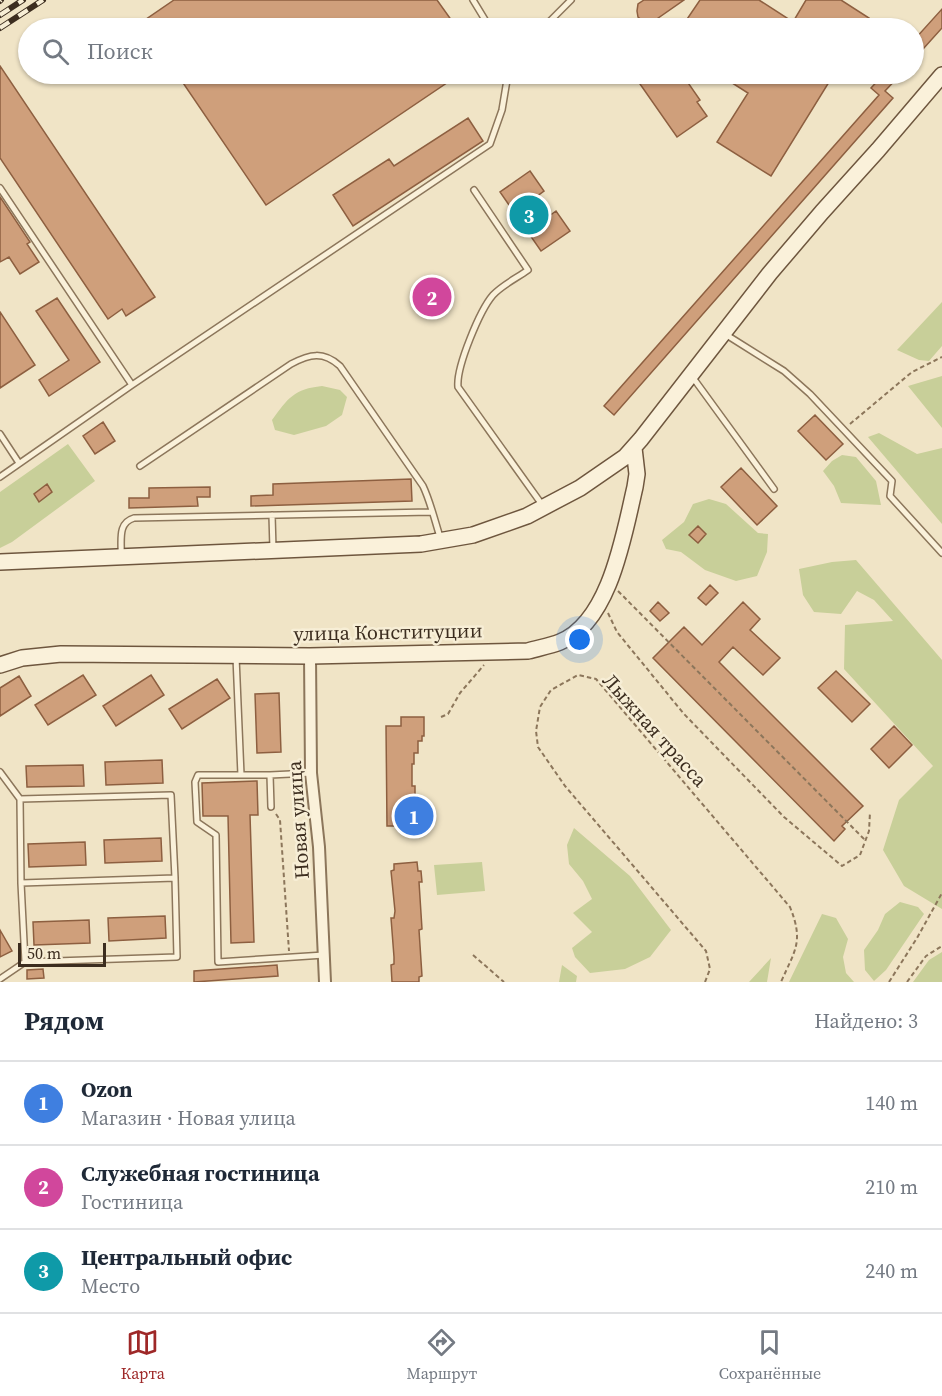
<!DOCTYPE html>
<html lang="ru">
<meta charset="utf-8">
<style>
body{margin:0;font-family:"Source Serif 4",serif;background:#f6f6f7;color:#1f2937}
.scale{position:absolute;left:18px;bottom:15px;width:88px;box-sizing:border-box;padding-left:6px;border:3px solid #3c2d1f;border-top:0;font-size:16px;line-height:21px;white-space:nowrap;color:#3c2d1f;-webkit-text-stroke:4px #f7eed6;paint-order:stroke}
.you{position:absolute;left:580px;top:640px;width:21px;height:21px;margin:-15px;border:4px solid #fff;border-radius:50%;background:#1a73e8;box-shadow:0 0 0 9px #1a73e833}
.badge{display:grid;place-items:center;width:39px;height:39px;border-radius:50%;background:#9e2828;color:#fff;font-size:20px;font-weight:700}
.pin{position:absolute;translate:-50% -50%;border:3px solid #fff;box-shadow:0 2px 6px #0006}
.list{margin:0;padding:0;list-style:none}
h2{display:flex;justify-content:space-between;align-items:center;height:78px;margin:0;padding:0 24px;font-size:26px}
h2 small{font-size:20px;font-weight:400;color:#747a83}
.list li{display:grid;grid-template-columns:39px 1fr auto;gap:18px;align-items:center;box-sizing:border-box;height:84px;padding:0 24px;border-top:2px solid #e0e1e3}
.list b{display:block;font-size:22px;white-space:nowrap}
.list p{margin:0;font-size:20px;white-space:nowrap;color:#747a83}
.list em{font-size:20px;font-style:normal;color:#747a83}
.icon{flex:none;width:33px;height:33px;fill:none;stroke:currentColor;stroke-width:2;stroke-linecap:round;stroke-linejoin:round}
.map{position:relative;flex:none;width:942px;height:982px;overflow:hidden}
.search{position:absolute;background:#fff;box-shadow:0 2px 4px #0004;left:18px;right:18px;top:18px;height:66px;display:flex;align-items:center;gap:15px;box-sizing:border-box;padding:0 21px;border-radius:33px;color:#747a83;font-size:22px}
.sheet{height:330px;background:#fff}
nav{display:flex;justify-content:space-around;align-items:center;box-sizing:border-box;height:84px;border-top:2px solid #e0e1e3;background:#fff;font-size:16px;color:#747a83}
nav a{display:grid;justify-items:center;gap:3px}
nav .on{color:#9e2828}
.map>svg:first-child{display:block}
.green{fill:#c8cf99}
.building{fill:#cf9f7b;stroke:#8d5f40;stroke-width:1.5}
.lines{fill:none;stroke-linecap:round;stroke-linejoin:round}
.lane-casing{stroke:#8c765b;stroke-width:8}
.street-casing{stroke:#8c765b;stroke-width:14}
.secondary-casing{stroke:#6e563e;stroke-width:18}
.path{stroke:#8c765b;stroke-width:2;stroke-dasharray:4.5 3;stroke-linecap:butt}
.lane{stroke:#faf1da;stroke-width:5}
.street{stroke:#faf1da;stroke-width:10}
.secondary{stroke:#faf1da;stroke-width:15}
.rail-casing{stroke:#3c2d1f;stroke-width:6}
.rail{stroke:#f7eed6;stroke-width:4;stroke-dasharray:11;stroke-linecap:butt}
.labels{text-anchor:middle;stroke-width:5;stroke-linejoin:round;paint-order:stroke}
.street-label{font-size:20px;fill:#3c2d1f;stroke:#f7eed6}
</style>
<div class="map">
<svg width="942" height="982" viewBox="0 0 942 982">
<rect width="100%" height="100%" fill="#f0e4c6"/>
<path class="green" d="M 942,302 L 942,346 L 929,361 L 919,360 L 897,350 Z
M 942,376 L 942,428 L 908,386 Z
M 322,386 L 340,390 L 347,397 L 342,415 L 326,426 L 294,435 L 275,430 L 272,420 C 288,398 294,389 322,386 Z
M 879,433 L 917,454 L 942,448 L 942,524 L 868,437 Z
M 68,444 L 95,481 L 12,542 L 0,548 L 0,492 Z
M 842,455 L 856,457 L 876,481 L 881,505 L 841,503 L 834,486 L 823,471 L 832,461 Z
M 709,499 L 726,504 L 758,533 L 768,534 L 767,552 L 757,576 L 736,581 L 705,570 L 681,552 L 666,549 L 662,540 L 684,522 L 693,504 Z
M 856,560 L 942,660 L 942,909 L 904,886 L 883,850 L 899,800 L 933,766 L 844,669 L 845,625 L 893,621 L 874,600 L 857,591 L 841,614 L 814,612 L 803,595 L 799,569 L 832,562 Z
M 574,828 L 630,876 L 671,930 L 650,957 L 625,969 L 590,973 L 575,957 L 572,948 L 592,932 L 573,913 L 592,899 L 583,881 L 569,864 L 567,845 Z
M 482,862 L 485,891 L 437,895 L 434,865 Z
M 900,902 L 918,907 L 924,914 L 886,970 L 874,981 L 865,970 L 864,950 L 878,930 L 885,914 Z
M 822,914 L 836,918 L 848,939 L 843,957 L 846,973 L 854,982 L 789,982 Z
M 942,952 L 942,982 L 913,982 L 929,960 Z
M 771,958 L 767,982 L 749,982 Z
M 562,965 L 577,976 L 576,982 L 559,982 Z"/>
<path class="building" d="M 174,0 L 437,0 L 457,28 L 147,28 L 142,22 Z
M 644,0 L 684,0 L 651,23 L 643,21 L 638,17 L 637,11 L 638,4 Z
M 700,0 L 759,0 L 793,22 L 806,0 L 841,0 L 869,18 L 863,28 L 681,28 Z
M 942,9 L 942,28 L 914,59 L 914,40 Z
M 0,66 L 155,297 L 126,316 L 122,309 L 108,319 L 0,158 Z
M 177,74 L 460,74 L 266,205 Z
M 633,74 L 682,74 L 700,100 L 697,102 L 707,116 L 677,137 Z
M 718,74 L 834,74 L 771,176 L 717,142 L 748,93 Z
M 884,74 L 901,74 L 885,91 L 893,98 L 614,415 L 604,406 L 879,95 L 871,88 Z
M 468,118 L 483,141 L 353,226 L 333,195 L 389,159 L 394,166 Z
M 530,171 L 544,191 L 532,200 L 545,219 L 556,211 L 570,231 L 541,251 L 500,192 Z
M 0,197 L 30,242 L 27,244 L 39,262 L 20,274 L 9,257 L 0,262 Z
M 418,283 L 451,289 L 447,310 L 414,304 Z
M 57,298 L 100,362 L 49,396 L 39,380 L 69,360 L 36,311 Z
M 0,312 L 35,365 L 0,388 Z
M 815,415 L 843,444 L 826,460 L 798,431 Z
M 103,422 L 115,441 L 95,454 L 83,436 Z
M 741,468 L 777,506 L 757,525 L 721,487 Z
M 411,479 L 412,501 L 251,506 L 251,496 L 273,495 L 273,484 Z
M 47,484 L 52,492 L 39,502 L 34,494 Z
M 210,487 L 210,497 L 197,497 L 198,506 L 129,508 L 129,498 L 149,498 L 149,488 Z
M 698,526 L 706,534 L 698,543 L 689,535 Z
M 710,585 L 718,593 L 706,605 L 698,598 Z
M 658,602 L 669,613 L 660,621 L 650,611 Z
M 743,602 L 760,619 L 750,630 L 780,658 L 763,675 L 733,647 L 719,662 L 863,806 L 842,826 L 845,829 L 834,841 L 653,658 L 684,627 L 702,645 Z
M 836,671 L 870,704 L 852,722 L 818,688 Z
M 83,675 L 96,695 L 48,725 L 35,705 Z
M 151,675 L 164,695 L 116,726 L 103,706 Z
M 19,676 L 31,696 L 0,716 L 0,688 Z
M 217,679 L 230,698 L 182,729 L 169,709 Z
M 279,693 L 281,752 L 257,753 L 255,694 Z
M 401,717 L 424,717 L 424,736 L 422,736 L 422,741 L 418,741 L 418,753 L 414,753 L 414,764 L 412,764 L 412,786 L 415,786 L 415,797 L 418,797 L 418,811 L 423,811 L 424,815 L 424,831 L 400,831 L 400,826 L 387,826 L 386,726 L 401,726 Z
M 894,726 L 912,745 L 889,768 L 871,749 Z
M 162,760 L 163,783 L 106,785 L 105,762 Z
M 83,765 L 84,786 L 27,787 L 26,766 Z
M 257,781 L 258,815 L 250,815 L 254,942 L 231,943 L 228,816 L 203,816 L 202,783 Z
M 161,838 L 162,861 L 105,863 L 104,840 Z
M 85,842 L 86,865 L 29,867 L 28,844 Z
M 417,862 L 418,871 L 421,871 L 422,882 L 419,882 L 422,929 L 419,930 L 422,976 L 419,977 L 419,982 L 392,982 L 391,965 L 394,964 L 394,957 L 391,918 L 394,918 L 395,911 L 391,871 L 394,870 L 394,864 Z
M 165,916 L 166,938 L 109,941 L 108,918 Z
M 89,920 L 90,943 L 34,945 L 33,922 Z
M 0,930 L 12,951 L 0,957 Z
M 277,965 L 278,976 L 194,982 L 194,971 Z
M 43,969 L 44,978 L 27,979 L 27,970 Z"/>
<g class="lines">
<defs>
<path id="lane" d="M 473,0 L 490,28
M 543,28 L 571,0
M 0,188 L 132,385
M 474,190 L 528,270 C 517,278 502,285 493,295 C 480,310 456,367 458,387 L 543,506
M 725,334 L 784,371 L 810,394 L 892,481 L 890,496 L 942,553
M 691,375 L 774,489
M 0,434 L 19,463
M 140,466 L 291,364 C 310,354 323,351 340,366 L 423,486 C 431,503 435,522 441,540
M 0,477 L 132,385 L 490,144 L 502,110 L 508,74
M 272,515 L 273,549
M 121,555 C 122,541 117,523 134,518 L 431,512
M 236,657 L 241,775
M 0,772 L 20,799
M 311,773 L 270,775 L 198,775 L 195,782 L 197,822 L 216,835 L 218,962 L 324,955
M 270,775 L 271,807
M 171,795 L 175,878 L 21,883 L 20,799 Z
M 21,883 L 25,962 L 177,957 L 175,878
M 0,979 L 25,962"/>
<path id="street" d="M 310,656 L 311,773 L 319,847 L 325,982"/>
<path id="secondary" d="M 0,562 L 421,544 L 473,535 L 527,516 L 580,488 L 625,457 L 641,439 L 770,273 L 822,212 L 878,150 L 942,75
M 0,665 L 22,658 L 61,654 L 310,656 L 528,651 C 538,648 550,646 560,642 C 610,622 624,534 635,487 L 637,474 L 634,448"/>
</defs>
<use href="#lane" class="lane-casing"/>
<use href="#street" class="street-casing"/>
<use href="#secondary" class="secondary-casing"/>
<path class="path" d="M 850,424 L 912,372 L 942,357
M 618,591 L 865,840
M 608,613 L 617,632 L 684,714 L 784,817 L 842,866 L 860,855 L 869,831 L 870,812
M 441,717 L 448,714 L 460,693 L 484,665
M 276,814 L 280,820 L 289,951
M 473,955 L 504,982
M 705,982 L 710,969 L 706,951 L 565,786 L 538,747 L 536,731 L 540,707 L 551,690 L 578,675 L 596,679 L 790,907 C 804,942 795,950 781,982
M 889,982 L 917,938 L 942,893
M 907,982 L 926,956 L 942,946"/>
<use href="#lane" class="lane"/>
<use href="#street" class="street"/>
<use href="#secondary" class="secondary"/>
<defs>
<path id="rail" d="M 0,1 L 1,0
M 0,15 L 23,0
M 0,28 L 43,0"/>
</defs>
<use href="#rail" class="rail-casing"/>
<use href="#rail" class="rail"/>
</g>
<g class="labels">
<g class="street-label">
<text transform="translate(388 632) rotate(-1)" y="7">улица Конституции</text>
<text transform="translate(655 730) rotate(48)" y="7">Лыжная трасса</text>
<text transform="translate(298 820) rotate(-94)" y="7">Новая улица</text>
</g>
</g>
</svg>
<div class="scale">50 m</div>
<div class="you"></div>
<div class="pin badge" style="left:414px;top:816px;background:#3f7fe0">1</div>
<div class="pin badge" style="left:432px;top:297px;background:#d1479c">2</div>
<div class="pin badge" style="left:529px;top:215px;background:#0f9aa8">3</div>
<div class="search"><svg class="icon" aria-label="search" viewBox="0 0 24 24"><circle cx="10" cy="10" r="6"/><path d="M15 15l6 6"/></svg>Поиск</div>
</div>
<section class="sheet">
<h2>Рядом<small>Найдено: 3</small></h2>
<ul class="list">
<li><span class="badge" style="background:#3f7fe0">1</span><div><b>Ozon</b><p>Магазин · Новая улица</p></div><em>140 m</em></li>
<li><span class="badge" style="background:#d1479c">2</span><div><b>Служебная гостиница</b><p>Гостиница</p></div><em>210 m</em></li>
<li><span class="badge" style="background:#0f9aa8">3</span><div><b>Центральный офис</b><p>Место</p></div><em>240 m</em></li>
</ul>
</section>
<nav>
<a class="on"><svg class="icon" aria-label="map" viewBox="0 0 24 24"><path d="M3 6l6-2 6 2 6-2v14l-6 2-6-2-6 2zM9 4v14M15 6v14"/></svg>Карта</a>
<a><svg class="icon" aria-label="directions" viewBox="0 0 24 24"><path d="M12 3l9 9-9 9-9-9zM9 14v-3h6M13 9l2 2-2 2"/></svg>Маршрут</a>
<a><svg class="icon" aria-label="saved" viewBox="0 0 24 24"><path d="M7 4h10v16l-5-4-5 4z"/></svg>Сохранённые</a>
</nav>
